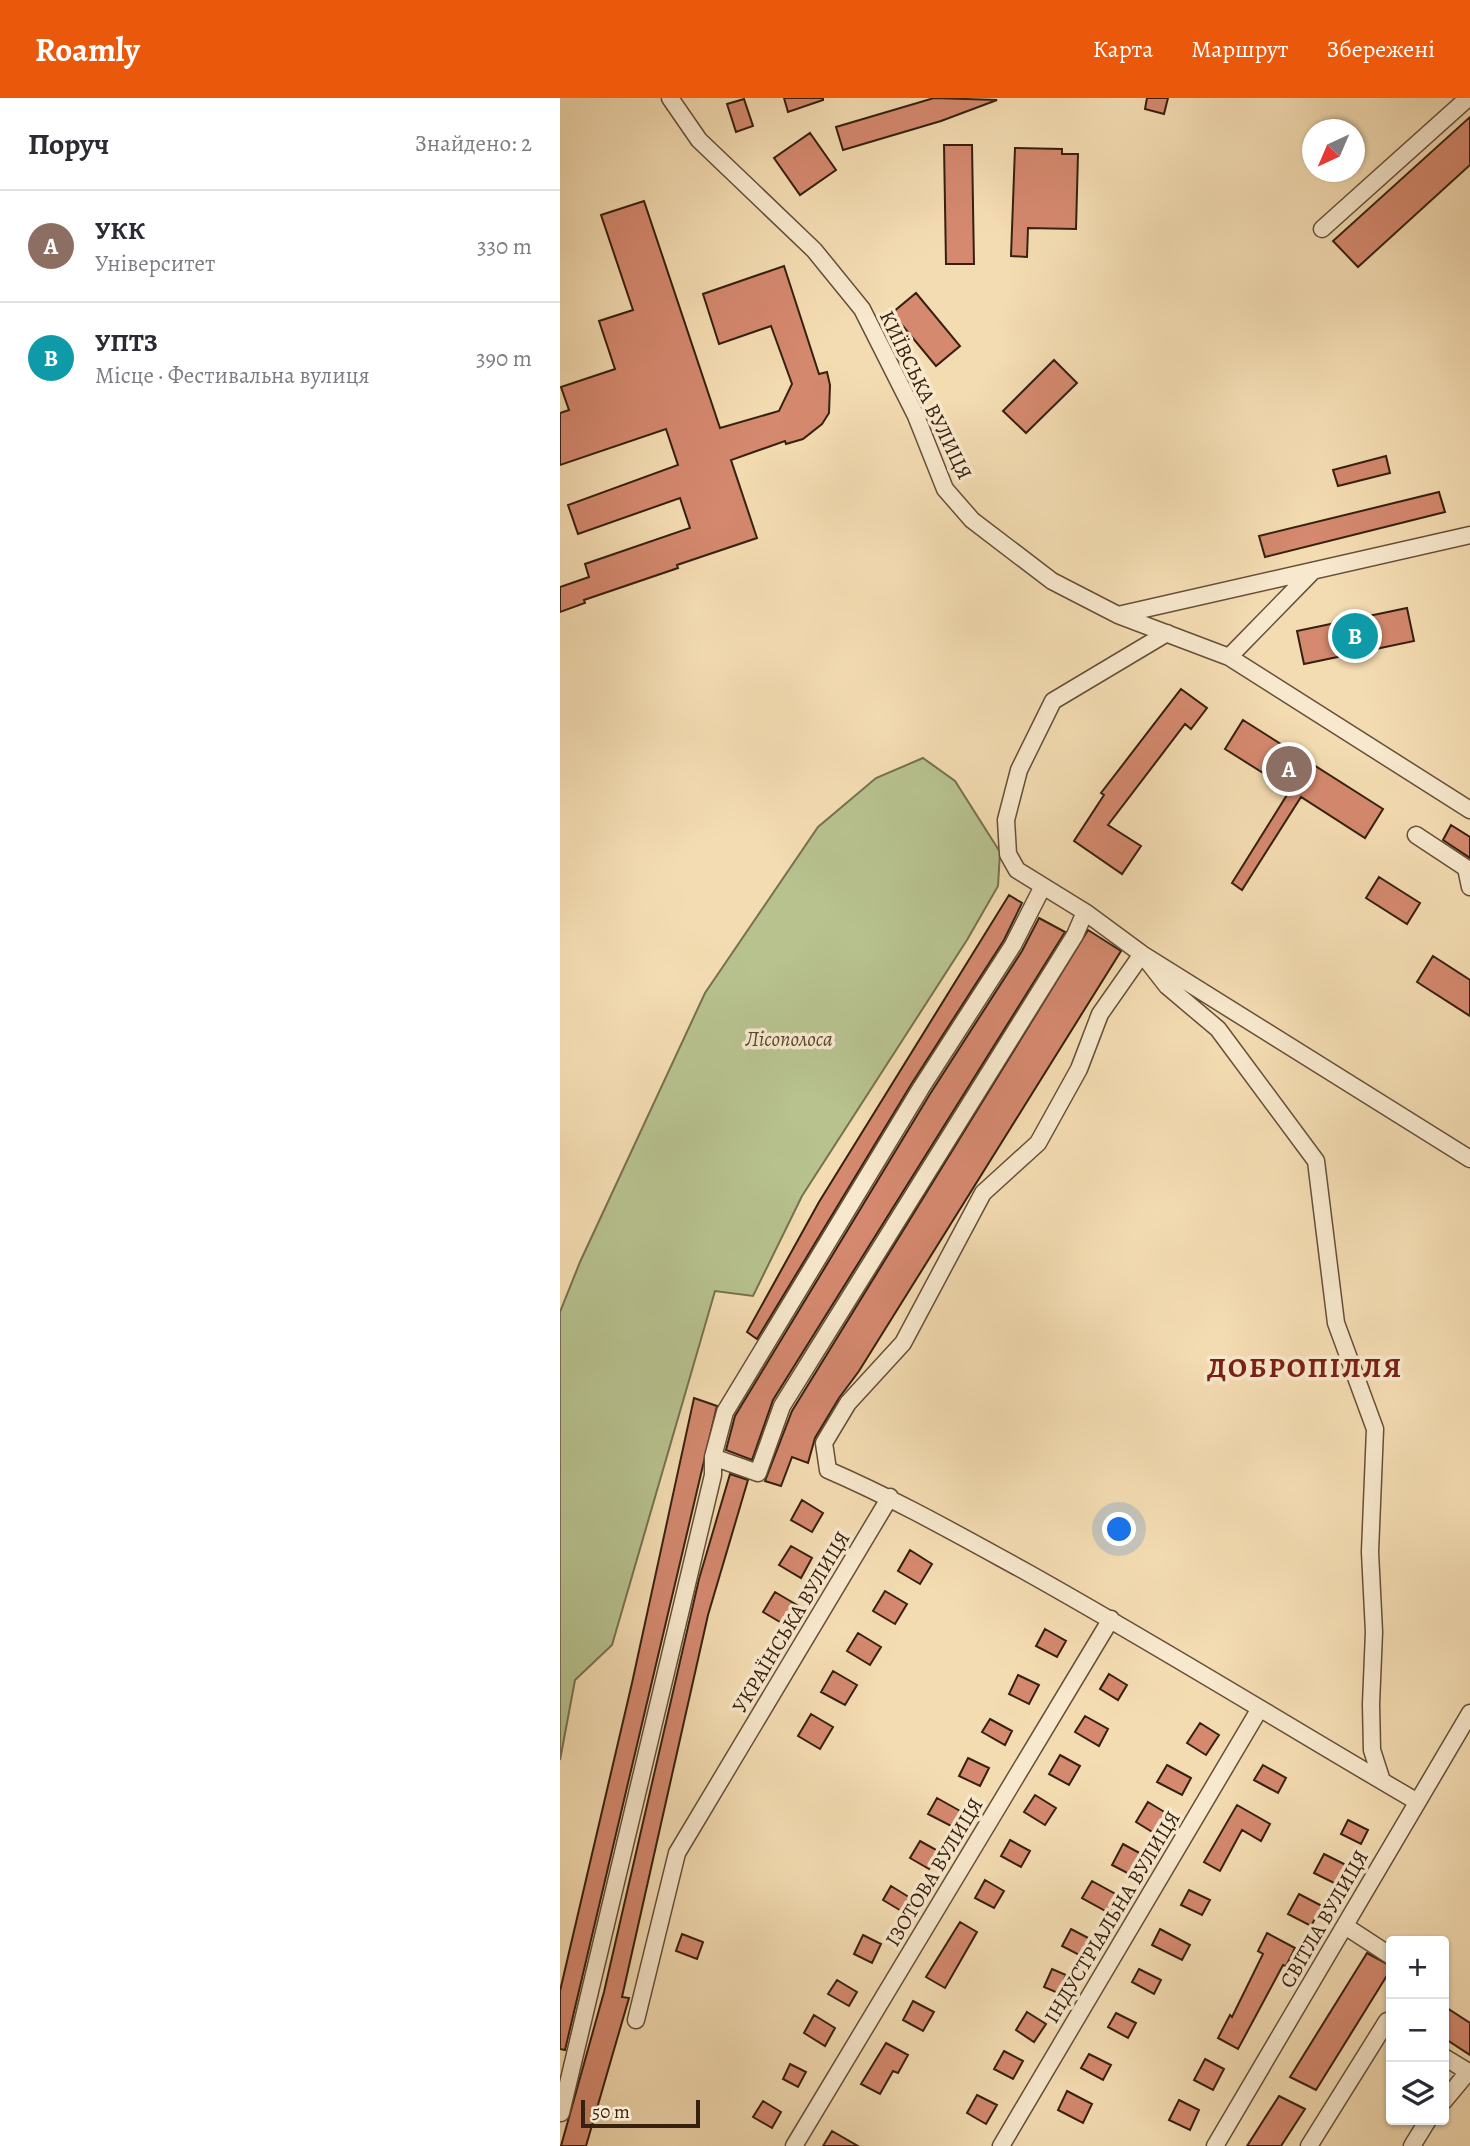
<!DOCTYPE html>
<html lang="uk">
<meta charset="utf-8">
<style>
body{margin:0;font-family:Alegreya,serif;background:#f2f2f3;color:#2b2b33}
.controls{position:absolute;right:21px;bottom:21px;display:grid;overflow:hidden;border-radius:7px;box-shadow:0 2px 5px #0004}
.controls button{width:63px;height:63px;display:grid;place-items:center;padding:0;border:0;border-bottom:2px solid #e1e1e2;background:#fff;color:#2b2b33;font:35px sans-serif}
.compass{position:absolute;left:742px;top:21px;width:63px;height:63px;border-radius:50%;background:#fff;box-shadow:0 2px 5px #0004;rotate:224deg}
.scale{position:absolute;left:21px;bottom:18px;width:119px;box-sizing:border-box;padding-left:7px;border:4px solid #36200f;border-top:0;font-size:19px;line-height:24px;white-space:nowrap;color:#36200f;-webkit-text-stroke:5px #f8e8cd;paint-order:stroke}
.you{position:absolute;left:560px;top:1432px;width:24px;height:24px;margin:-18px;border:5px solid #fff;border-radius:50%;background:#1a73e8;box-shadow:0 0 0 10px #1a73e833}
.badge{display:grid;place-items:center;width:46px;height:46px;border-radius:50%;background:#ea580c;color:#fff;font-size:23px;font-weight:700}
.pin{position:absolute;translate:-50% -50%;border:4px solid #fff;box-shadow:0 2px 7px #0006}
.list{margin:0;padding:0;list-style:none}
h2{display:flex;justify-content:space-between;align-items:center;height:91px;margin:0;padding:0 28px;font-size:30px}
h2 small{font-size:23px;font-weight:400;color:#7c7c81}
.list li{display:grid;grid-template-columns:46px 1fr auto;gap:21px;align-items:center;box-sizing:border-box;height:112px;padding:0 28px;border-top:2px solid #e1e1e2}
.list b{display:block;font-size:26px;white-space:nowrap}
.list p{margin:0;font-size:23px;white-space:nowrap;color:#7c7c81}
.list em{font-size:23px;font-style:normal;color:#7c7c81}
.icon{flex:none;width:38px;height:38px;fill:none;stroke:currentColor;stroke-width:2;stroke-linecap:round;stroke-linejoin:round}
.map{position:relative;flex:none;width:910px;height:2048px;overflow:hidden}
header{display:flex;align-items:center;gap:42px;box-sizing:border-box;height:98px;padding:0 35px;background:#ea580c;color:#fff}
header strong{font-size:33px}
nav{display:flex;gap:38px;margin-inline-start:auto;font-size:24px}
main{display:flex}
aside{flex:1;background:#fff}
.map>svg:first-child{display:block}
.green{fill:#b7c28f;stroke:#76714f;stroke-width:2}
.building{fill:#d5896f;stroke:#36200f;stroke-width:2}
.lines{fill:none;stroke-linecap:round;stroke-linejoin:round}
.minor-casing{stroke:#664f38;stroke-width:19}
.minor{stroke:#f8e8cd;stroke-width:16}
.labels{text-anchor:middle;stroke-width:7;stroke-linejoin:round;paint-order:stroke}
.street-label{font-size:21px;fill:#36200f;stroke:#f8e8cd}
.park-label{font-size:21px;font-style:italic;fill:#56482f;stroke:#f8e8cd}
.district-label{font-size:28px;font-weight:bold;letter-spacing:2px;fill:#7a1f14;stroke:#f8e8cd}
</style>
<header>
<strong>Roamly</strong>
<nav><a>Карта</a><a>Маршрут</a><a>Збережені</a></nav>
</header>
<main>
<aside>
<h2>Поруч<small>Знайдено: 2</small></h2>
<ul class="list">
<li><span class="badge" style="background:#8d6e63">A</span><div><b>УКК</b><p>Університет</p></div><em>330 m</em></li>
<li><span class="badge" style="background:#0f9aa8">B</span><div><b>УПТЗ</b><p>Місце · Фестивальна вулиця</p></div><em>390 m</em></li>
</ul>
</aside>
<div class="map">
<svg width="910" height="2048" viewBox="0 0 910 2048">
<rect width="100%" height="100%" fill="#f4dcb2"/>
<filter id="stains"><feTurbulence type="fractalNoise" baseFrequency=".00286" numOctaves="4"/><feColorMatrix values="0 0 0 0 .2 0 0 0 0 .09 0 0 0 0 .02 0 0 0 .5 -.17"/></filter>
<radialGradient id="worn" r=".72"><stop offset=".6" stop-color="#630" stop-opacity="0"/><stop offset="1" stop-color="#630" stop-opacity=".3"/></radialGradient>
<path class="green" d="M 363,660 L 395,683 L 440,754 L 438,788 L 407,842 L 242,1098 L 193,1198 L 155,1193 L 52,1547 L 15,1582 L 0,1662 L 0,1214 L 20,1164 L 145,895 L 258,729 L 316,680 Z"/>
<path class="building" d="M 224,0 L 263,0 L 263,2 L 228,14 Z
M 374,0 L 437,2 L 381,23 L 283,52 L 276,29 Z
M 587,0 L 608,0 L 604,16 L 585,11 Z
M 184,1 L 193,28 L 176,34 L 167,6 Z
M 910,19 L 910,67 L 798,169 L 773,143 Z
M 250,35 L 276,72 L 240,97 L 214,60 Z
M 384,47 L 412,47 L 414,166 L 386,166 Z
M 455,50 L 502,51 L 502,56 L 518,56 L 516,131 L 468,130 L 467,159 L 451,158 Z
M 84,103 L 160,330 L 219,313 L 232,286 L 211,228 L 159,246 L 143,196 L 224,168 L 259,276 L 267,274 L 270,287 L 269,315 L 262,326 L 243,341 L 226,346 L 225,343 L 171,362 L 197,440 L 117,467 L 118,470 L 24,502 L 25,505 L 0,514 L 0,489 L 29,479 L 25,466 L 130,430 L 120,400 L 18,436 L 8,407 L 118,367 L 106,331 L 0,367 L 0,315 L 9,312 L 1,289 L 55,271 L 39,223 L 73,212 L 41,117 Z
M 356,195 L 400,248 L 376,268 L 332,215 Z
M 494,262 L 517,285 L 466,335 L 443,313 Z
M 826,358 L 830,375 L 778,388 L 773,372 Z
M 879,394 L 885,414 L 705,459 L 699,438 Z
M 847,510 L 854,543 L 744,566 L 737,533 Z
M 621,591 L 647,610 L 631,631 L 625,626 L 548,727 L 581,748 L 562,776 L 514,743 L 544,697 L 541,695 Z
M 683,622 L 823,711 L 805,740 L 741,699 L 682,792 L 672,785 L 730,692 L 665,651 Z
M 891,727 L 910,739 L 910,760 L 883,742 Z
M 819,779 L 860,805 L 847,826 L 806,800 Z
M 449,797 L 462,805 L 444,842 L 352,985 L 197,1241 L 187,1234 L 259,1104 Z
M 479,820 L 505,834 L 213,1302 L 192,1362 L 166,1352 L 175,1318 L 370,996 L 462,853 Z
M 528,832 L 561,853 L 299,1273 L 279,1300 L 255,1340 L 248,1365 L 232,1359 L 221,1388 L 205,1383 L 232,1313 Z
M 873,858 L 910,882 L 910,918 L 857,884 Z
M 134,1300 L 157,1308 L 5,1952 L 0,1951 L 0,1893 L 72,1585 Z
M 170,1376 L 188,1382 L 148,1517 L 62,1899 L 69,1900 L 26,2048 L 1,2048 L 44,1894 L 139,1481 Z
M 242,1402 L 263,1415 L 252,1434 L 231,1422 Z
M 231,1448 L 252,1460 L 241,1480 L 219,1467 Z
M 350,1452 L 372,1466 L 360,1486 L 338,1473 Z
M 325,1493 L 347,1506 L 335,1526 L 313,1513 Z
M 215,1494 L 237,1507 L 225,1527 L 203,1514 Z
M 485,1531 L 506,1543 L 497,1559 L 476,1548 Z
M 298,1535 L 321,1549 L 310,1567 L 287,1553 Z
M 273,1573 L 297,1587 L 285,1607 L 261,1594 Z
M 549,1576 L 567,1587 L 558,1602 L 540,1591 Z
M 458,1577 L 479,1587 L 469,1606 L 449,1596 Z
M 251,1616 L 273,1629 L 260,1651 L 238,1638 Z
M 525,1618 L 548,1631 L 539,1648 L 515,1634 Z
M 430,1621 L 452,1633 L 445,1647 L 422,1634 Z
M 640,1625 L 659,1637 L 646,1657 L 627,1645 Z
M 500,1657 L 520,1668 L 509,1687 L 489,1676 Z
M 408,1660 L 429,1670 L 420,1688 L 399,1678 Z
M 607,1667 L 631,1680 L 622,1697 L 597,1684 Z
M 703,1667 L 726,1680 L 718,1695 L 694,1682 Z
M 475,1697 L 496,1710 L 485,1727 L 464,1714 Z
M 377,1700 L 402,1714 L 393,1729 L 368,1716 Z
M 588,1704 L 611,1718 L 599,1738 L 576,1724 Z
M 677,1707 L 710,1726 L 701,1743 L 682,1732 L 660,1773 L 644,1764 Z
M 788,1722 L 808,1732 L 801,1746 L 781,1736 Z
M 450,1742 L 470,1753 L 461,1769 L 441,1758 Z
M 360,1743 L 380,1754 L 369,1771 L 350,1760 Z
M 563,1746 L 585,1758 L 575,1779 L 552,1767 Z
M 764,1756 L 786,1767 L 776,1786 L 754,1775 Z
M 425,1782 L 444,1793 L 434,1810 L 415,1800 Z
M 532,1783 L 559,1798 L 549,1815 L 522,1800 Z
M 331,1788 L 352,1801 L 343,1814 L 323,1802 Z
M 629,1792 L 650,1802 L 642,1817 L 621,1807 Z
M 739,1796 L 762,1808 L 751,1828 L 728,1816 Z
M 400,1824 L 417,1834 L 385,1890 L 366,1879 Z
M 511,1831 L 534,1843 L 525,1860 L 502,1848 Z
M 600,1831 L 630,1847 L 622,1862 L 592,1847 Z
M 707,1835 L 735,1850 L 726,1868 L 723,1867 L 678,1951 L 658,1940 L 670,1917 L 672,1919 L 703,1856 L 698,1853 Z
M 122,1836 L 143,1844 L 137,1861 L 116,1853 Z
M 303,1837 L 321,1846 L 312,1865 L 294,1856 Z
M 807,1855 L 831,1868 L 831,1871 L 756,1992 L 730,1979 Z
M 492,1871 L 506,1877 L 498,1895 L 484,1889 Z
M 579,1871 L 601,1882 L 594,1896 L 572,1884 Z
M 277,1882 L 297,1894 L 289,1908 L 268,1896 Z
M 353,1903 L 374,1914 L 363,1933 L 343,1922 Z
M 884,1908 L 910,1925 L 910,1957 L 884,1940 Z
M 467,1914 L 486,1926 L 474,1944 L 456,1932 Z
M 556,1915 L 576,1925 L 568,1940 L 548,1929 Z
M 254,1917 L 275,1930 L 265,1948 L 244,1935 Z
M 326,1945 L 348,1957 L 338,1975 L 333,1973 L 320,1996 L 301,1986 Z
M 444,1953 L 463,1963 L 453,1981 L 434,1971 Z
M 529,1956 L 551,1967 L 543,1982 L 521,1970 Z
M 645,1961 L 664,1971 L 653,1992 L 634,1982 Z
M 230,1966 L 246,1974 L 238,1989 L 223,1981 Z
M 507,1993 L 532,2006 L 523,2025 L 498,2012 Z
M 417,1997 L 437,2007 L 426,2026 L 407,2015 Z
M 719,1998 L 745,2011 L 721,2048 L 687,2048 Z
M 619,2002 L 639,2012 L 630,2032 L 609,2022 Z
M 203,2003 L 221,2014 L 212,2030 L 193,2019 Z
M 272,2033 L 298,2048 L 263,2048 Z"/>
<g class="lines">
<defs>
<path id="minor" d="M 110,0 L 139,42 L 254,152 L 302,211 L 356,318 L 385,391 L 412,422 L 492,483 L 558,517 L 669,559 L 910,712
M 762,131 L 908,0
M 558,517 L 910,437
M 607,535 L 493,603 L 459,672 L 446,722 L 448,756 L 457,772 L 525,814 L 582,856 L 910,1061
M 669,559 L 753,473
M 856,737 L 906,770 L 910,789
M 153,1359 L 198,1375 L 222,1308 L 515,837 L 525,814
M 822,1683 L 812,1652 L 811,1606 L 814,1534 L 810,1454 L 815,1331 L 776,1225 L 756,1063 L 658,931 L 607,888 L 582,856 L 540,916 L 519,971 L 478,1045 L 423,1095 L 343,1245 L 288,1305 L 264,1345 L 268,1372 C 335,1401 397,1436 461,1471 C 594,1545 724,1626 856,1703
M 785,1828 L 831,1858
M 76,1922 L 117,1755 L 330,1399
M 884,1959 L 910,1975
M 884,2003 L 908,1974
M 1,2015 L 153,1377 L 153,1359 L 165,1314 L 361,990 L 453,847 L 482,790
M 234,2048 L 551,1521
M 441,2048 L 699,1612
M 655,2048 L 910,1615
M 749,2048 L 827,1923
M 852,2048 L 868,2022"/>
</defs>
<use href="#minor" class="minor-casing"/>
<use href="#minor" class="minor"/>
</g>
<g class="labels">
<g class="street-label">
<text transform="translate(366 297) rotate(64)" y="7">КИЇВСЬКА ВУЛИЦЯ</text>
<text transform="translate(231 1524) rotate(-59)" y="7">УКРАЇНСЬКА ВУЛИЦЯ</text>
<text transform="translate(374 1774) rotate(-59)" y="7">ІЗОТОВА ВУЛИЦЯ</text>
<text transform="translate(552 1819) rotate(-59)" y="7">ІНДУСТРІАЛЬНА ВУЛИЦЯ</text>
<text transform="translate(764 1821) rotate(-60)" y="7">СВІТЛА ВУЛИЦЯ</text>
</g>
<g class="park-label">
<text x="229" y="948">Лісополоса</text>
</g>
<g class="district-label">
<text x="745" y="1279">ДОБРОПІЛЛЯ</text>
</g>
</g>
<rect width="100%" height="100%" filter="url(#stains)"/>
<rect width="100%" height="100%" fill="url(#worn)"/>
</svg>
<div class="controls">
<button>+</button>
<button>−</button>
<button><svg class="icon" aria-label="layers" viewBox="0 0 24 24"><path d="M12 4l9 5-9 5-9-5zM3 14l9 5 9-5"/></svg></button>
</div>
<svg class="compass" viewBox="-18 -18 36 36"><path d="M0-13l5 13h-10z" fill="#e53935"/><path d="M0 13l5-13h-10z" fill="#7c7c81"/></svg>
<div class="scale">50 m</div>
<div class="you"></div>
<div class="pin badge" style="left:729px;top:671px;background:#8d6e63">A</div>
<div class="pin badge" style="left:795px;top:538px;background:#0f9aa8">B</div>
</div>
</main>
